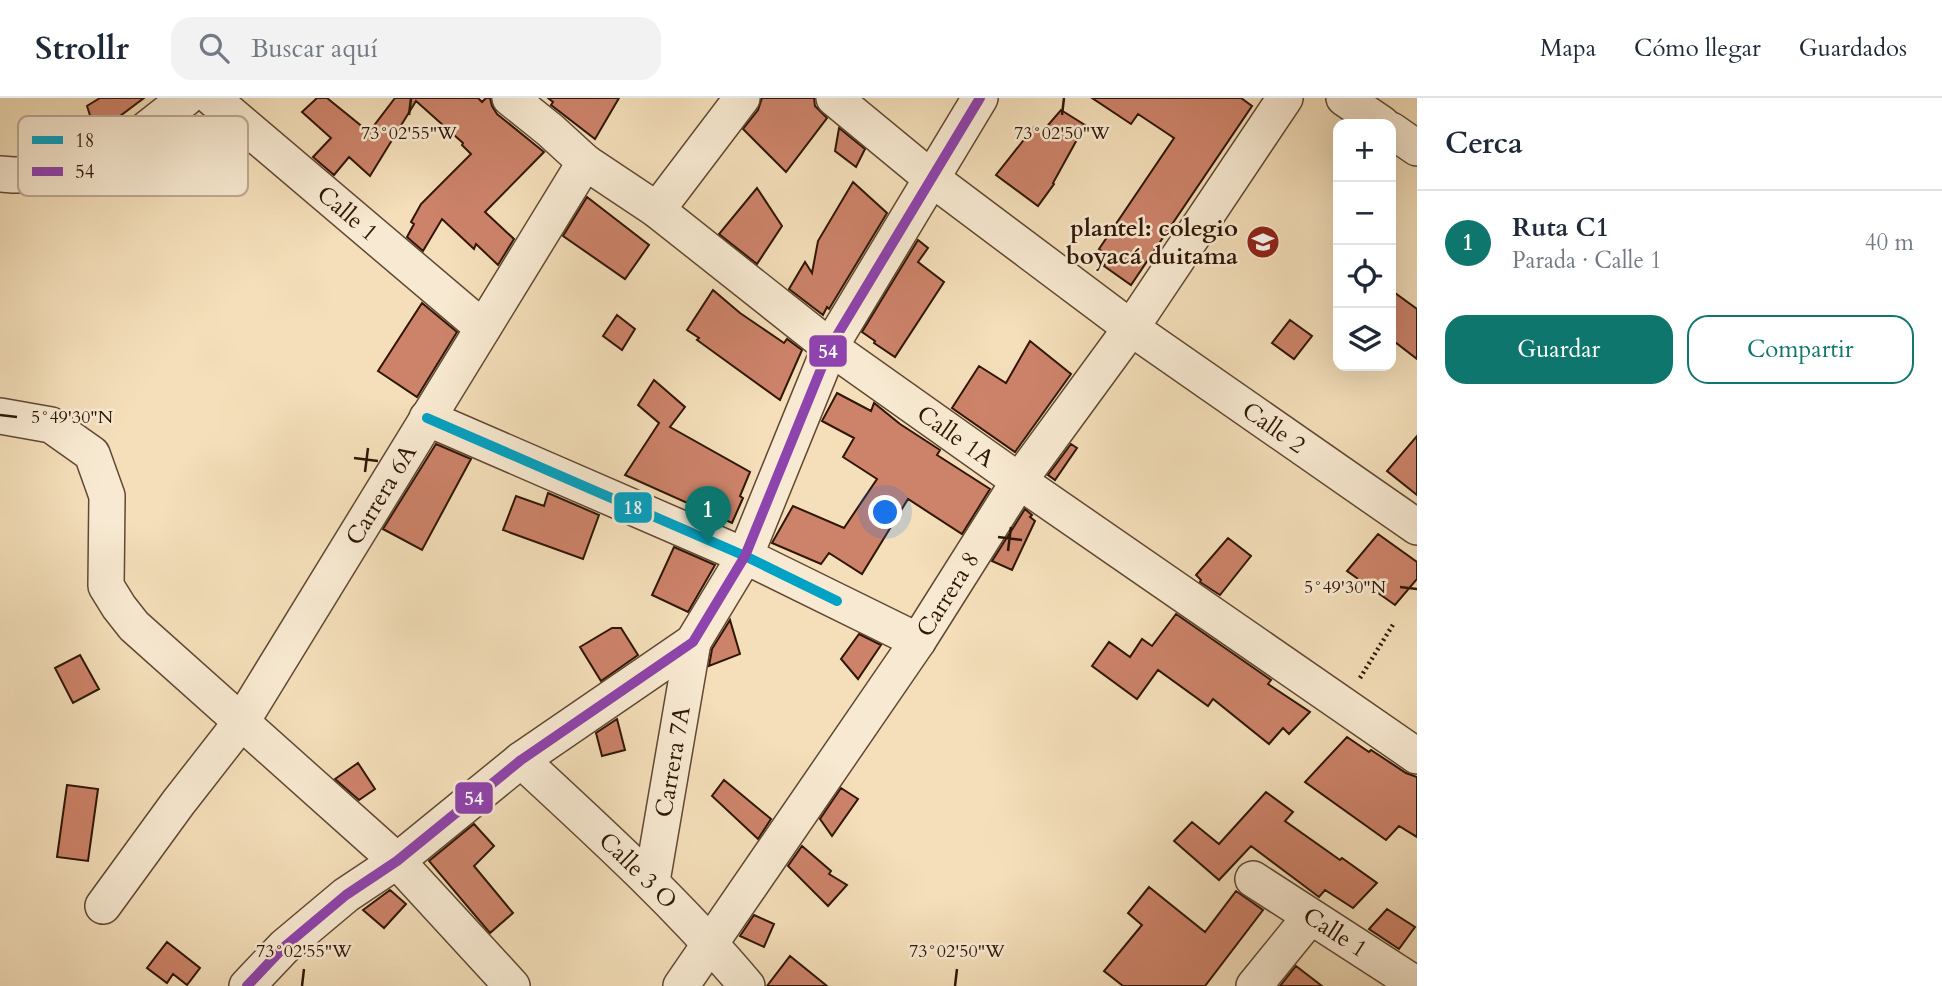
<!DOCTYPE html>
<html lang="es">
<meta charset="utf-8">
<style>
body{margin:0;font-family:Cardo,serif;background:#f2f2f3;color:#1f2937}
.controls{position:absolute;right:21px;top:21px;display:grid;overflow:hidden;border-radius:14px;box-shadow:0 7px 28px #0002}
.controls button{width:63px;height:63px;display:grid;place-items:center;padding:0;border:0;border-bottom:2px solid #e0e1e3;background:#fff;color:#1f2937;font:35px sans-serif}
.you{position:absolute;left:886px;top:415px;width:24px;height:24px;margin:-18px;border:5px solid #fff;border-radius:50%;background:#1a73e8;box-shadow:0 0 0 10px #1a73e833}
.badge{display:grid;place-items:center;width:46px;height:46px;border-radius:50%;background:#0f766e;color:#fff;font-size:23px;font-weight:700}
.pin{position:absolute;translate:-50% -58px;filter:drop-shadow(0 2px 4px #0008)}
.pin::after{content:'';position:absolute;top:37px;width:24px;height:21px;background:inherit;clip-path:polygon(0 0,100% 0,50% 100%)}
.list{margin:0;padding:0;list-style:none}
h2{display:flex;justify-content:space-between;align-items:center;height:91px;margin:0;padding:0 28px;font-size:30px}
h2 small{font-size:23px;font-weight:400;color:#747a83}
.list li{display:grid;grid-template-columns:46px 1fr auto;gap:21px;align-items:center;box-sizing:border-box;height:105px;padding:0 28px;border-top:2px solid #e0e1e3}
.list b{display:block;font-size:26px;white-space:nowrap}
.list p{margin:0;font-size:23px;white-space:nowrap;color:#747a83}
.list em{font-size:23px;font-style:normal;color:#747a83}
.actions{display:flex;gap:14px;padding:21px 28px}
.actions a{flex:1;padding:16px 0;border:2px solid #0f766e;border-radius:21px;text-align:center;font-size:24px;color:#0f766e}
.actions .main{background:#0f766e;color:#fff}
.icon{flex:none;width:38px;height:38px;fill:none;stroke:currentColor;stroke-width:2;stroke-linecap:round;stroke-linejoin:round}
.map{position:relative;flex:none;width:1417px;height:888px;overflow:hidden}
header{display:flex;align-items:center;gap:42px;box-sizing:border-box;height:98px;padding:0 35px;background:#fff;border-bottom:2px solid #e0e1e3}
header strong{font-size:33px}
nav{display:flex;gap:38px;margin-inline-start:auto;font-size:24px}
.search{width:490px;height:63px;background:#f2f2f3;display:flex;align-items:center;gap:18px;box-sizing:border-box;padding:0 24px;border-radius:21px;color:#747a83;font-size:26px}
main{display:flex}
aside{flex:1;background:#fff}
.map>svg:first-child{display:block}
.building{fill:#cd836a;stroke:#2f1606;stroke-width:2}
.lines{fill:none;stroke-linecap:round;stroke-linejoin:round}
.minor-casing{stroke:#604833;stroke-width:38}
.path{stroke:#2f1606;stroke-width:4.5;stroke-dasharray:2 3.5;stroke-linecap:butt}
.minor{stroke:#f8ead2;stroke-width:35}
.bus-1-casing{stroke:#f8ead2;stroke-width:16}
.bus-2-casing{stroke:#f8ead2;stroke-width:16}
.bus-1{stroke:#02a2c4;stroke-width:10}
.bus-2{stroke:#8e44ad;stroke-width:10}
.ticks{fill:none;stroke:#2f1606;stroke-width:2.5}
.labels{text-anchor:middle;stroke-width:5;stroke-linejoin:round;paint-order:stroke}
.street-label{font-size:24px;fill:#2f1606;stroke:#f8ead2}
.poi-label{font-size:24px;font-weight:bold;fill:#2f1606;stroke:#f8ead2;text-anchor:end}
.key{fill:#f8ead2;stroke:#bcaa95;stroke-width:2}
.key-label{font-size:19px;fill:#2f1606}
.ticks-label{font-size:18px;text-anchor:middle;fill:#2f1606;stroke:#f8ead2;stroke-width:5;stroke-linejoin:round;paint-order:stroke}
.line-badge{stroke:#f8ead2;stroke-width:2.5}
.badge-label{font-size:19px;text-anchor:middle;font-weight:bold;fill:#fff}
</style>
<header>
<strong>Strollr</strong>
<div class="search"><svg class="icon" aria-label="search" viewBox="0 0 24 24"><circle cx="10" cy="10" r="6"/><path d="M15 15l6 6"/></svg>Buscar aquí</div>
<nav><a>Mapa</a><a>Cómo llegar</a><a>Guardados</a></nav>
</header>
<main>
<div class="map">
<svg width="1417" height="888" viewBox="0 0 1417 888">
<rect width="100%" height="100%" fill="#f4dfba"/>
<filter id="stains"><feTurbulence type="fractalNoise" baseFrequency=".00286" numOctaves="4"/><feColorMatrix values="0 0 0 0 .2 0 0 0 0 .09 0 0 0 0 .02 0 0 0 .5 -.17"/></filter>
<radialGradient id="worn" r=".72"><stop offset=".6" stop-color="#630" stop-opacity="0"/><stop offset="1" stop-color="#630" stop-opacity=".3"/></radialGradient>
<path class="building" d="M 100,0 L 144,0 L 96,36 L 87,8 Z
M 317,0 L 327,0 L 369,34 L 395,0 L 478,0 L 482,4 L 486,0 L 490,0 L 492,8 L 497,16 L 544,54 L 485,114 L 514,141 L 498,167 L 476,146 L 474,151 L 442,121 L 423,153 L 407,139 L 414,126 L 411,124 L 421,106 L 471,56 L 462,47 L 463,45 L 416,3 L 370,78 L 349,59 L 334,77 L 313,59 L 331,40 L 302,14 Z
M 548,0 L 619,0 L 595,41 L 551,7 L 553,4 Z
M 762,0 L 814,0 L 815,8 L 827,20 L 786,74 L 743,31 L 758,12 Z
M 1092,0 L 1241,0 L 1252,8 L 1131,187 L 1104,168 L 1110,159 L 1099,151 L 1174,40 L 1138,16 L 1131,26 Z
M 1061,12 L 1085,27 L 1053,85 L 1054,86 L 1038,108 L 996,77 L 1034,29 L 1043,33 Z
M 839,30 L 865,51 L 856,69 L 835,53 Z
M 853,84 L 887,115 L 829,211 L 827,209 L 823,217 L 789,191 L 805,164 L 812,175 L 818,143 Z
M 757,90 L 782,128 L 757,166 L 719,136 Z
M 587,99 L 649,147 L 625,181 L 563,138 Z
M 918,142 L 928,150 L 918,164 L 944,184 L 895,259 L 874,245 L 875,243 L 862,234 Z
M 713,192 L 740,215 L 784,245 L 787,241 L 802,252 L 780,302 L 697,242 L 699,240 L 687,232 Z
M 1391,192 L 1417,211 L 1417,261 L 1391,241 Z
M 422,205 L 457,234 L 417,299 L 378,273 Z
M 617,217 L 635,231 L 622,252 L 603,238 Z
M 1290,222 L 1312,238 L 1294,261 L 1272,245 Z
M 1030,243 L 1071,276 L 1015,354 L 952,310 L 979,268 L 1006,285 Z
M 654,282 L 685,309 L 670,329 L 750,374 L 740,398 L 743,400 L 732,425 L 625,377 L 659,325 L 638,307 Z
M 837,295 L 871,313 L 874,305 L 900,326 L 940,352 L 937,357 L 990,391 L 962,436 L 908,401 L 862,476 L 829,455 L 821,466 L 772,445 L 793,408 L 844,430 L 877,381 L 843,359 L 854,340 L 822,323 Z
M 1417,338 L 1417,397 L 1387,373 Z
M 436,346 L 471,361 L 422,452 L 383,431 Z
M 1071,346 L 1077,350 L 1055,382 L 1048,377 Z
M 548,395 L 599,417 L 583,461 L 503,432 L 516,398 L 544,408 Z
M 1025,411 L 1032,417 L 1030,419 L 1035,423 L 1012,472 L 992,463 Z
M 1378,436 L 1417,464 L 1417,481 L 1395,507 L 1347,473 Z
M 1228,440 L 1251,458 L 1220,497 L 1200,484 L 1201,482 L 1196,477 Z
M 674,449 L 715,467 L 688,514 L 652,497 Z
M 1176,516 L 1271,582 L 1268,586 L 1310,614 L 1289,636 L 1283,630 L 1269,646 L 1213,601 L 1208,608 L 1158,572 L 1137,601 L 1092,568 L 1109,544 L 1130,559 L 1142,541 L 1152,548 Z
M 730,522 L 740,556 L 709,568 L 712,551 Z
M 612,530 L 621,530 L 638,557 L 601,583 L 580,549 Z
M 859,536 L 881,547 L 858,581 L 841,561 Z
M 80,557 L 99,591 L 73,605 L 55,570 Z
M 617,621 L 625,652 L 602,658 L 596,635 Z
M 1347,639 L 1369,654 L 1371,652 L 1406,675 L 1417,679 L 1417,739 L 1399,728 L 1386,742 L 1305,684 Z
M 358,665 L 375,691 L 359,702 L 335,681 Z
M 724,682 L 771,721 L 758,741 L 712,698 Z
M 67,687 L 98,691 L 88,763 L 57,759 Z
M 841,690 L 858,701 L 832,738 L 820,721 Z
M 1266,694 L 1293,714 L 1285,723 L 1340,762 L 1342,760 L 1377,785 L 1353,810 L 1325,792 L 1319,799 L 1251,748 L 1219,782 L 1174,743 L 1192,724 L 1219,746 Z
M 474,726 L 494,748 L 474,768 L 513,815 L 490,835 L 429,763 Z
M 802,748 L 831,773 L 829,776 L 847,787 L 828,808 L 788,768 Z
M 1149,789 L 1205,834 L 1236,793 L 1263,812 L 1205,888 L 1123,888 L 1104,873 L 1142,827 L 1128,815 Z
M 390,792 L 406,806 L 384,830 L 363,812 Z
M 1387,811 L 1415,829 L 1399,851 L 1369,831 Z
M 754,817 L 774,826 L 764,849 L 740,838 Z
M 167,844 L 200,870 L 187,887 L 173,876 L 167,885 L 147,870 Z
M 790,858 L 827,888 L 767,888 Z
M 1296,868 L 1322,888 L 1280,888 Z"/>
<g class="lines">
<defs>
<g id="minor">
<path id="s1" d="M 212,0 L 483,230"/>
<path id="s2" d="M 510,0 L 550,32 L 585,64 L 657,112 L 830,249 L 1019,383 L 1417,658"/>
<path id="s3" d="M 834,0 L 931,80 L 1131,230 L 1417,429"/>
<path d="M 1344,0 L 1382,26"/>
<path d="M 1391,32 L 1417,50"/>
<path d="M 0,76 L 13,77 L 82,76 L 143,34 L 186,0"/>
<path d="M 657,112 L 742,0"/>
<path d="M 0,318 L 51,327 L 92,356 L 107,398 L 106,488 L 119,509 L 134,528 L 397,763 L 512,888"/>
<path d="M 427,320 L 745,458 L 918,543"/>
<path id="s4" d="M 521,662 C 600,735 678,806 747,888"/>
<path id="s5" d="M 1253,781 L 1417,887"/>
<path id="s6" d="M 652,783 L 693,544"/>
<path id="s7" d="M 103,808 L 178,705 L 242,623 L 585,64"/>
<path d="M 247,888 L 284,849 L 346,797 L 397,763 L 521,662 L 693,544 L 745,458 L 830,249 L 980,0"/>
<path id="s8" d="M 681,888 L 918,543 L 1019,383 L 1131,230 L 1285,0"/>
<path d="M 1254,888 L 1310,819"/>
</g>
</defs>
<use href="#minor" class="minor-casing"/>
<path class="path" d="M 1360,580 L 1394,525"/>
<use href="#minor" class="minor"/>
<defs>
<path id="bus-1" d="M 427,320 L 745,458 L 837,503"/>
<path id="bus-2" d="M 247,888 L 284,849 L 346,797 L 397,763 L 521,662 L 693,544 L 745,458 L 830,249 L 980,0"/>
</defs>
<use href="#bus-1" class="bus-1-casing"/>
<use href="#bus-2" class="bus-2-casing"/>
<use href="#bus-1" class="bus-1"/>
<use href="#bus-2" class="bus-2"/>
</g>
<path class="ticks" d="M 409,17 L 411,0M 1062,17 L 1064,0M 0,317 L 17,319M 354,360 L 378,363M 365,374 L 368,350M 998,439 L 1022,442M 1008,453 L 1011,429M 1400,489 L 1417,491M 302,888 L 304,871M 955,888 L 957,871"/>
<defs>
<symbol id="school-disc" viewBox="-11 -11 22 22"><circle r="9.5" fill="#8f2418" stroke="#f8ead2"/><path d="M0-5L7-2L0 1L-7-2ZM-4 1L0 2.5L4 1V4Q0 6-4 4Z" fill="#fff"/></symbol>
</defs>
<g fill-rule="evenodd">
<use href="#school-disc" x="1244" y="125" width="38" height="38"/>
</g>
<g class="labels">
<g class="street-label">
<text dy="8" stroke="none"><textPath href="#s1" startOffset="178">Calle 1</textPath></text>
<text dy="8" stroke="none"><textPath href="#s3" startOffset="550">Calle 2</textPath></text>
<text dy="8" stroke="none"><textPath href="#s2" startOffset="560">Calle 1A</textPath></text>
<text dy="8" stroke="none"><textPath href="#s7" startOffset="497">Carrera 6A</textPath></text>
<text dy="8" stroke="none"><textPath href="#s8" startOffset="474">Carrera 8</textPath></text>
<text dy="8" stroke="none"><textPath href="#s6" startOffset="121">Carrera 7A</textPath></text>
<text dy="8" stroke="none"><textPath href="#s4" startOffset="161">Calle 3 O</textPath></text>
<text dy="8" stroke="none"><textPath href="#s5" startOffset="98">Calle 1</textPath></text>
</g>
<g class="poi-label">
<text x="1238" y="138">plantel: colegio<tspan x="1238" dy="28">boyacá duitama</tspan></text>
</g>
</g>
<rect x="18" y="18" width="230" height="80" rx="10" class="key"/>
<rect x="32" y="38" width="31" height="8" fill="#02a2c4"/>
<rect x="32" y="69" width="31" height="9" fill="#8e44ad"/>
<g class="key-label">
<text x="75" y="49">18</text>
<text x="75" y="80">54</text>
</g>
<g class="ticks-label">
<text x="409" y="41">73°02'55"W</text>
<text x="1062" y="41">73°02'50"W</text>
<text x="72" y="325">5°49'30"N</text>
<text x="1345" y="495">5°49'30"N</text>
<text x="304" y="859">73°02'55"W</text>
<text x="957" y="859">73°02'50"W</text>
</g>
<g class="line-badge">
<rect x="808" y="236" width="40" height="34" rx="7" fill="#8e44ad"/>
<rect x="613" y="393" width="40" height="33" rx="7" fill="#02a2c4"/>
<rect x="454" y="683" width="40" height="34" rx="7" fill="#8e44ad"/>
</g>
<g class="badge-label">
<text x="828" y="260">54</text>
<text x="633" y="416">18</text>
<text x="474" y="707">54</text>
</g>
<rect width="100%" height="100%" filter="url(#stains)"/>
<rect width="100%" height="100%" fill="url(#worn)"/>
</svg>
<div class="controls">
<button>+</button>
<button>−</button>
<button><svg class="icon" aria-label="locate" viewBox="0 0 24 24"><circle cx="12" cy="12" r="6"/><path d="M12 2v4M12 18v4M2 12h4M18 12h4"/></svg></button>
<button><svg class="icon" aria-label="layers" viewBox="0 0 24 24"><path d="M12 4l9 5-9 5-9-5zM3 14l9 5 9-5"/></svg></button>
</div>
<div class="you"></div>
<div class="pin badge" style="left:708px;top:446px">1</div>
</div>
<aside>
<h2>Cerca<small></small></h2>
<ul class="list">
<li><span class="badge">1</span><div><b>Ruta C1</b><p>Parada · Calle 1</p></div><em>40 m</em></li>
</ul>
<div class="actions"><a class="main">Guardar</a><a>Compartir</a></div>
</aside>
</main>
